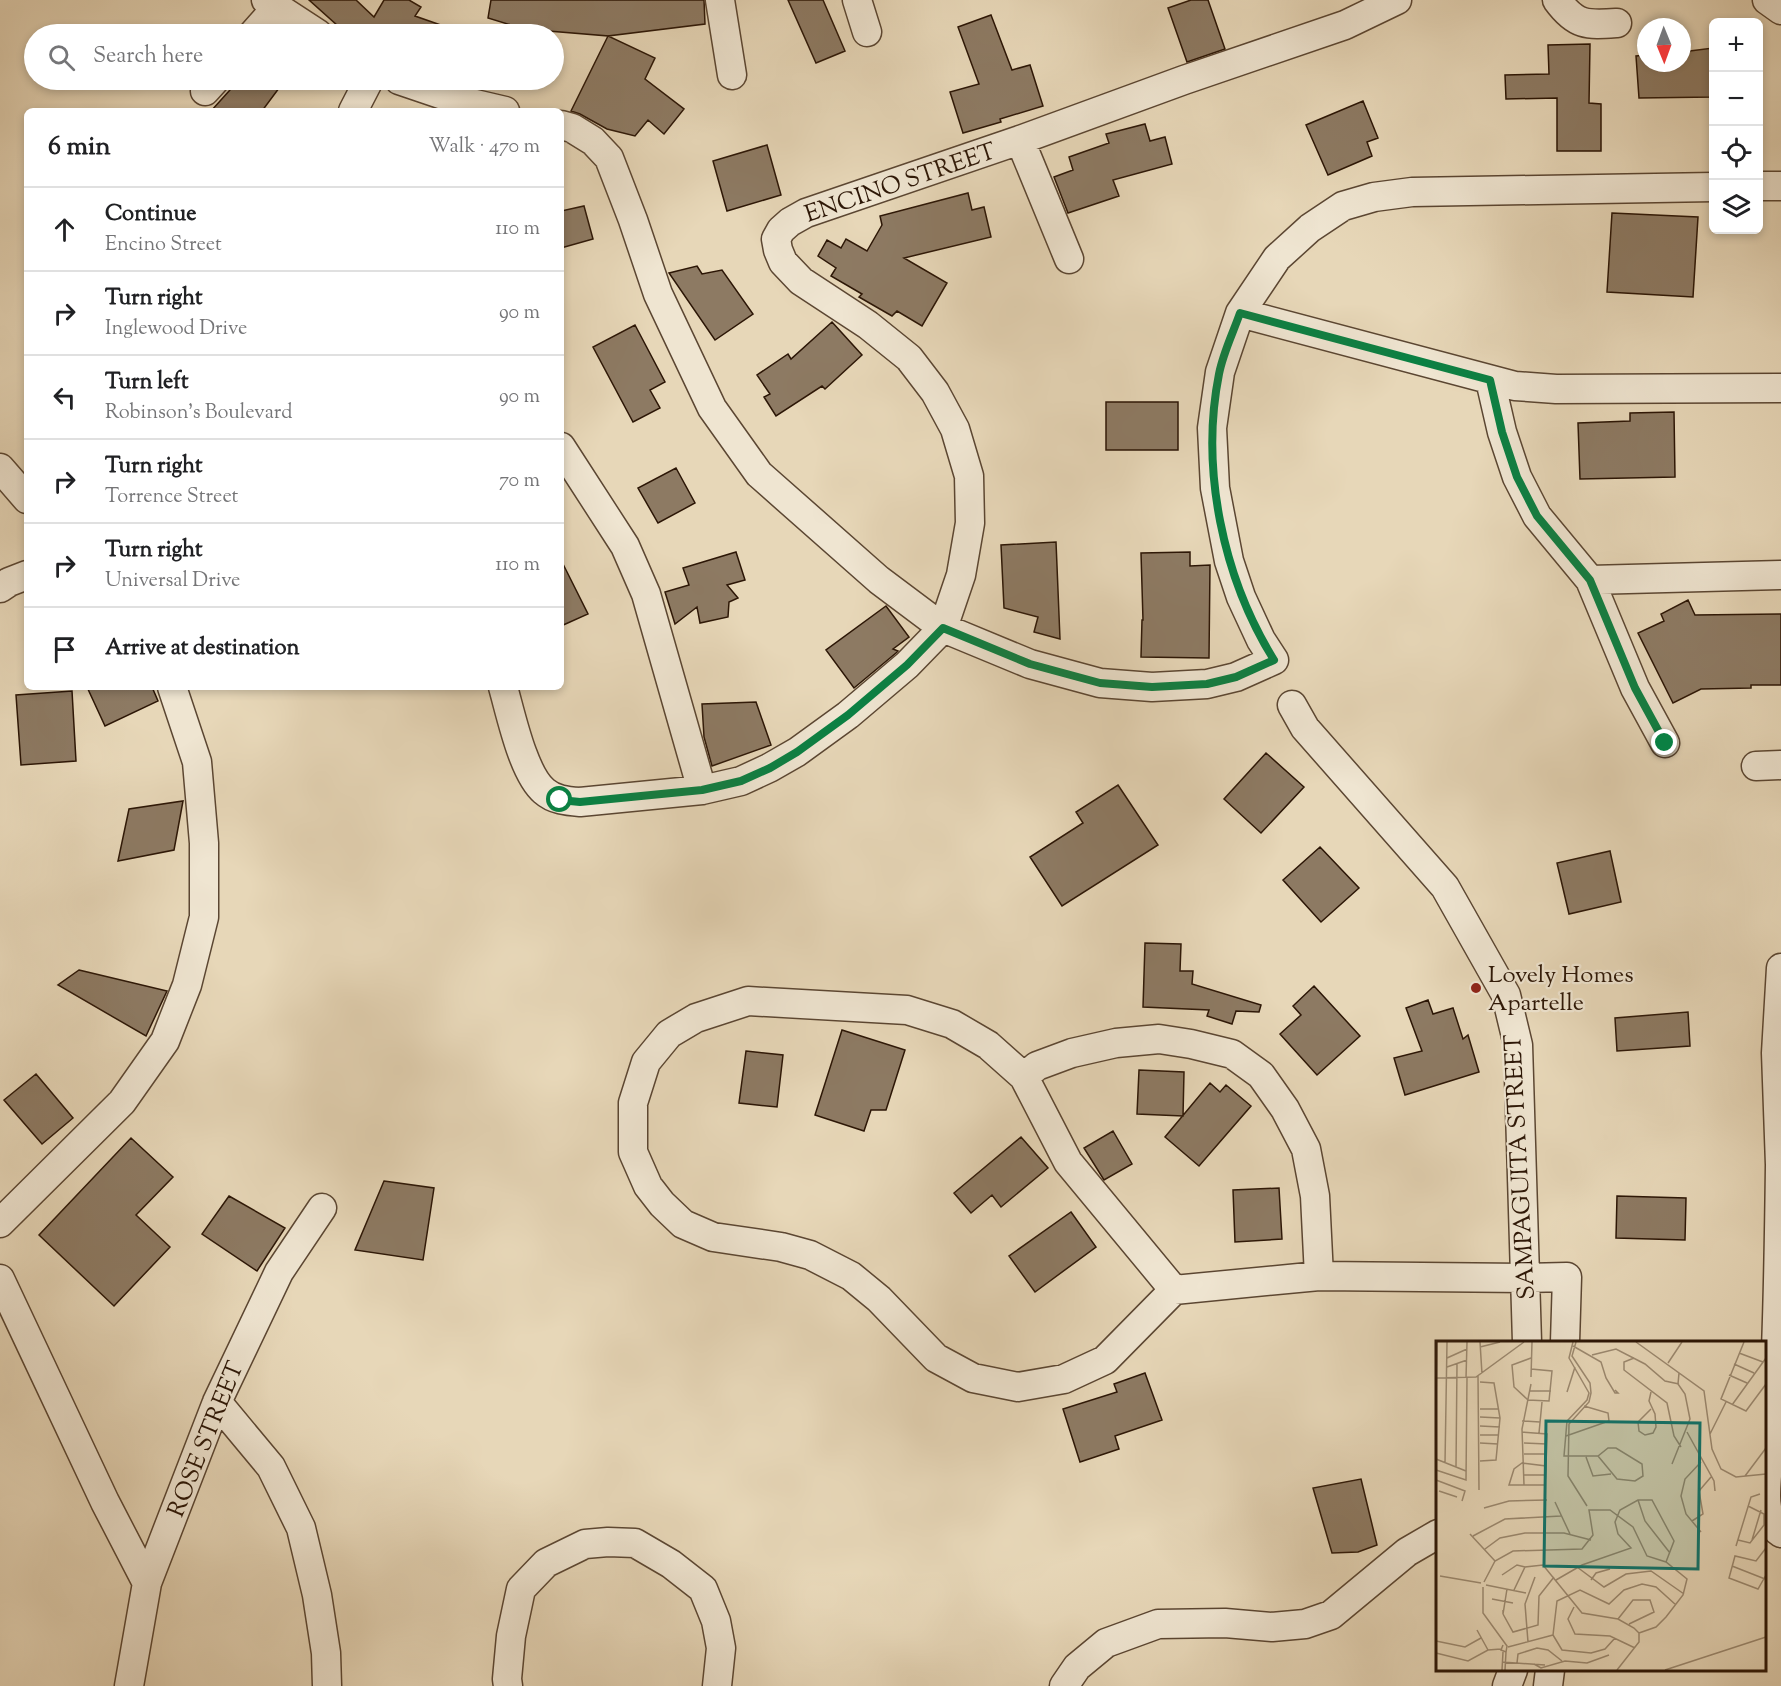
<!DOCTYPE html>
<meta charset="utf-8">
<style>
body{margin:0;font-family:"Sorts Mill Goudy",serif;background:#f2f2f2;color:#202124}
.controls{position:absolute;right:18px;top:18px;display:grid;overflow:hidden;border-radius:9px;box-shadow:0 3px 9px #0003}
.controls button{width:54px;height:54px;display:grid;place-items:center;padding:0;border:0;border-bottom:2px solid #e0e0e0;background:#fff;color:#202124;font:30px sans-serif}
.compass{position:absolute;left:1637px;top:18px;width:54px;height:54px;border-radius:50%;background:#fff;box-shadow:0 3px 9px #0003;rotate:179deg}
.stop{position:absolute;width:18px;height:18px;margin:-14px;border:4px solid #0b8043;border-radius:50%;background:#fff}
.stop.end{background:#0b8043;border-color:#fff;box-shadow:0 2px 6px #0008}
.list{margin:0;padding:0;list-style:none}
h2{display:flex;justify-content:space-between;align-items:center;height:78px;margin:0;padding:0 24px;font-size:26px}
h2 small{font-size:20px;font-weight:400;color:#757577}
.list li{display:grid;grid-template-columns:39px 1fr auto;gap:18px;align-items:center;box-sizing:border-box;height:84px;padding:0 24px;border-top:2px solid #e0e0e0}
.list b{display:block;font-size:22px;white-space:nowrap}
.list p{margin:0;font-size:20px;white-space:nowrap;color:#757577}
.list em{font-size:20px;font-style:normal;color:#757577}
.icon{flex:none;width:33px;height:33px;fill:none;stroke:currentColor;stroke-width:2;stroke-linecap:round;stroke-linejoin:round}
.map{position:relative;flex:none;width:1781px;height:1686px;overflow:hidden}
.search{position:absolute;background:#fff;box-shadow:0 3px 9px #0003;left:24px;top:24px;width:540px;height:66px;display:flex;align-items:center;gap:15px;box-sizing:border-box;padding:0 21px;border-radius:33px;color:#757577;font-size:22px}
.panel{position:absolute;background:#fff;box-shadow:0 3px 9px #0003;left:24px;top:108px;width:540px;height:582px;border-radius:9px}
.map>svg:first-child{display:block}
.building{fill:#8d7a63;stroke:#2c1606;stroke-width:1.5}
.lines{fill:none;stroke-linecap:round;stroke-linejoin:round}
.street-casing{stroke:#5b4632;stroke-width:31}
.street{stroke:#efe5d1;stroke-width:28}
.route{stroke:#0b8043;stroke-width:8}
.poi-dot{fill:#8f2418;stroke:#efe5d1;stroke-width:2}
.labels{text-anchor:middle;stroke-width:4.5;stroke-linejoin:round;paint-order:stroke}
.street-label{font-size:24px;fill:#2c1606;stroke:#efe5d1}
.poi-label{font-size:24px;fill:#2c1606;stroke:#efe5d1;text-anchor:start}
.inset-road{fill:none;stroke:#9c8a71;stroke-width:1.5}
.view{fill:#0f766e;fill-opacity:0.15;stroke:#0f766e;stroke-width:3}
.inset-edge{fill:none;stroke:#2c1606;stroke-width:3}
</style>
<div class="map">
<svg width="1781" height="1686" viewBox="0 0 1781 1686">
<rect width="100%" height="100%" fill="#e7d7b8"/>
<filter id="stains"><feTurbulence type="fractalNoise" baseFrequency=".00333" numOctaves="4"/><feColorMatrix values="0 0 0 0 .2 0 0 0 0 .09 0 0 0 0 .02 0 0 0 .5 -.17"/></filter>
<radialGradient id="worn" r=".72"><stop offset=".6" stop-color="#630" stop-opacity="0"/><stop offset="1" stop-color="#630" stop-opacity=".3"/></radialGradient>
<path class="building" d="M 309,0 L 356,0 L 374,17 L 384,0 L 409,0 L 421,7 L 415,16 L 458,31 L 458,34 L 364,34 L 355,29 L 347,34 Z
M 491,0 L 704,0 L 705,24 L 608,36 L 655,58 L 645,79 L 684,109 L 664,134 L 648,120 L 635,136 L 607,129 L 580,114 L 571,111 L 608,36 L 524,29 L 488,18 Z
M 788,0 L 823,0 L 845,51 L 816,63 Z
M 1191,0 L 1208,0 L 1225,49 L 1187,62 L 1168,8 Z
M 991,15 L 1012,70 L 1030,65 L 1043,106 L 1000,119 L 1001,122 L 963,133 L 950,92 L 979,84 L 958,27 Z
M 1590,44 L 1589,103 L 1601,104 L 1601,151 L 1557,151 L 1557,98 L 1506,99 L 1505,75 L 1549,74 L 1548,45 Z
M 1713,48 L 1713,97 L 1639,98 L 1636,56 L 1646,55 L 1646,63 L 1682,63 L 1682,52 Z
M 239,80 L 285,80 L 262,111 L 211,111 Z
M 1363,101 L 1378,138 L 1367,142 L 1372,156 L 1328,175 L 1306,125 Z
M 1145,124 L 1150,141 L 1165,137 L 1172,164 L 1113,180 L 1119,196 L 1068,213 L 1054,177 L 1073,170 L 1069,157 L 1109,143 L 1106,134 Z
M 767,145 L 781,195 L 727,211 L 713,161 Z
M 968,193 L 972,210 L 984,207 L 991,237 L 904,258 L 947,283 L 922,326 L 897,311 L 892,316 L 859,297 L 862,294 L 831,276 L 836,268 L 818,256 L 827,240 L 841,248 L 846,239 L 867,251 L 882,225 L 880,216 Z
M 584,206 L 593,239 L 561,248 L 561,211 Z
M 1612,213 L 1698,217 L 1693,297 L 1607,292 Z
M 697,266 L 702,274 L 722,270 L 753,314 L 715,340 L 669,273 Z
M 832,322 L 862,355 L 825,389 L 822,386 L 776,416 L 764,397 L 770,394 L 757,375 L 788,354 L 791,359 Z
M 635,325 L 665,382 L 650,390 L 660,408 L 633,422 L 593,347 Z
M 1106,402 L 1178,402 L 1178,450 L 1106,450 Z
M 1674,412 L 1675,477 L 1580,479 L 1578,423 L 1630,421 L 1630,413 Z
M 676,468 L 695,503 L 658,523 L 638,488 Z
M 1056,542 L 1057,566 L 1060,639 L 1034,632 L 1038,617 L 1004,608 L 1001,545 Z
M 736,552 L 745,580 L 727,585 L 738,598 L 729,602 L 728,617 L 700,623 L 697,607 L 675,624 L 665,592 L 689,585 L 683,568 Z
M 1190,552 L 1190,566 L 1210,565 L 1209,658 L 1141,657 L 1142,620 L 1143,620 L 1141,553 Z
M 561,560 L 588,614 L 561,626 Z
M 1688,600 L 1695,615 L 1781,614 L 1781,685 L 1751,685 L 1751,688 L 1701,689 L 1673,703 L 1638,633 L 1664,621 L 1661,614 Z
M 886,606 L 909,637 L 893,649 L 898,651 L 896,653 L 854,688 L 826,650 Z
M 87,687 L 152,687 L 158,701 L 105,726 Z
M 72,691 L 76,761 L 21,765 L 16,695 Z
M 756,702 L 771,745 L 712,766 L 704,737 L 702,704 Z
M 1266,753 L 1304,787 L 1261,833 L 1224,799 Z
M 1118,785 L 1158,845 L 1062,906 L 1030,857 L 1083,823 L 1076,812 Z
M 183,801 L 174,850 L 118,861 L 129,809 Z
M 1320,847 L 1359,888 L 1321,922 L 1283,880 Z
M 1610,851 L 1621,902 L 1569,914 L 1557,863 Z
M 1145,943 L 1181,944 L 1180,971 L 1193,971 L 1192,984 L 1261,1005 L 1259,1012 L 1236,1011 L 1232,1024 L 1207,1016 L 1209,1010 L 1143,1007 Z
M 79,970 L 167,991 L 146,1036 L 58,985 Z
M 1314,986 L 1360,1036 L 1317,1075 L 1280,1034 L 1301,1015 L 1293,1006 Z
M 1428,1000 L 1433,1014 L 1453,1008 L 1463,1039 L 1468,1035 L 1479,1072 L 1405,1095 L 1394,1058 L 1422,1051 L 1406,1008 Z
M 1688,1012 L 1690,1046 L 1617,1051 L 1615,1018 Z
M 842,1030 L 905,1050 L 886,1110 L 871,1110 L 864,1131 L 815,1115 Z
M 746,1051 L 783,1055 L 777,1107 L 739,1103 Z
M 1139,1070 L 1184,1072 L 1183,1116 L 1137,1114 Z
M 36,1074 L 73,1118 L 42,1144 L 4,1100 Z
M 1210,1083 L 1220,1092 L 1226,1085 L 1251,1106 L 1199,1166 L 1165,1137 Z
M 1113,1131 L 1132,1164 L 1104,1180 L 1084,1148 Z
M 1021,1137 L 1048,1168 L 1001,1207 L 992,1195 L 971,1213 L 954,1193 Z
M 131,1138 L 173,1177 L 136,1215 L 170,1247 L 114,1306 L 39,1235 Z
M 384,1181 L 434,1188 L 423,1260 L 355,1250 Z
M 1279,1188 L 1282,1239 L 1235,1242 L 1233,1190 Z
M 229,1196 L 285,1228 L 257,1271 L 202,1234 Z
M 1617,1196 L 1686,1198 L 1685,1240 L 1616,1238 Z
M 1071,1212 L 1096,1247 L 1035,1292 L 1009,1256 Z
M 1145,1373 L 1162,1420 L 1115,1436 L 1119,1449 L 1080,1462 L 1063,1409 L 1117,1392 L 1114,1384 Z
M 1361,1479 L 1377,1545 L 1358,1552 L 1332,1553 L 1313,1488 Z"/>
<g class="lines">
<defs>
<path id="street" d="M 266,0 L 318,34
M 720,0 L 732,75
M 857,0 L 867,32
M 1557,0 C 1576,26 1587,25 1617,23
M 1767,0 L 1781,10
M 253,34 L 276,8
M 399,80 L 458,100 L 505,111
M 205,91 L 215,80
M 353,111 L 369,80
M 561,125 L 572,128 L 593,141 L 609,158 L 633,220 L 658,294 L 712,408 L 759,474 L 879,580 L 943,628 L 1030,664 L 1100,683 L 1152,687 L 1207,684 L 1236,677 L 1274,660 L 1261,640 L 1241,597 L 1229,561 L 1215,488 L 1212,428 L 1220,372 L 1240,313 L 1277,258 L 1310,228 L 1343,206 L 1374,197 L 1412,192 L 1714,187
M 1020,140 L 1069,259
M 1758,186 L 1781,186
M 1240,313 L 1515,386 L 1556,389 L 1781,388
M 1490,380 L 1502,432 L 1517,477 L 1537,516 L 1590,580 L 1635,688 L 1665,743
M 561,447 L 625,546 L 646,594 L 702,790
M 0,468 L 27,499
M 1590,580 L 1781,575
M 0,588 L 9,582 L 27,575
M 503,687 C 511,715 523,773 544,791 C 554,800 567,801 580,802 L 702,790 L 741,781 L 769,768 L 797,752 L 848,715 L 907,665 L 943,628 L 961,575 L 970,523 L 969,476 L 955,429 L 935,392 L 909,358 L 868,325 L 801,281 L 783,262 L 778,250 L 776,239 L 781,230 L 790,222 L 806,213 L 1020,140 L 1184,80 L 1345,25 L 1397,0
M 1292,705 L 1305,728 L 1445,887 L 1506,995 L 1518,1045 L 1527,1342
M 1756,766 L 1781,765
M 1781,968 L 1776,1053 L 1780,1165 L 1781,1165
M 1024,1077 L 1037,1066 L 1072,1053 L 1116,1043 L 1159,1039 L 1191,1044 L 1232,1054 L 1261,1075 L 1285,1109 L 1306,1149 L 1315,1196 L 1319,1276
M 1780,1165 C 1779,1248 1778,1331 1773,1414 C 1772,1441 1766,1469 1766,1496 C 1766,1509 1770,1526 1781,1533
M 0,1223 L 122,1102 L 165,1041 L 187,985 L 204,917 L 204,843 L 197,762 L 172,687
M 0,1279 L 105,1502 L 147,1583
M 1174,1290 L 1068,1162 L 1024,1077 L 988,1045 L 952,1024 L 907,1010 L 748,1001 L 696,1018 L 669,1034 L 646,1062 L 633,1103 L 633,1152 L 648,1186 L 662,1204 L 683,1224 L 713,1237 L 781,1247 L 810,1255 L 851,1276 L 879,1299 L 936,1358 L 973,1378 L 1018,1387 L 1064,1379 L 1105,1360 L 1174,1290 L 1319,1276 L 1525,1278 L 1567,1277 L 1565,1342
M 217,1402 L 271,1467 L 301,1528 L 317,1595 L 326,1653 L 327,1686
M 129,1686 L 147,1583 L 217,1402 L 279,1272 L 322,1208
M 508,1686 L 507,1679 L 511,1636 L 521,1589 L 546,1563 L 585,1544 L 608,1542 L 635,1543 L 671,1564 L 703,1589 L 716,1621 L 721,1648 L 717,1686
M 1064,1686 L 1077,1667 L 1106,1643 L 1158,1624 L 1225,1623 L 1272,1627 L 1305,1624 L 1331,1615 L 1407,1552 L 1438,1534
M 1507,1686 L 1513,1670
M 1548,1686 L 1550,1670"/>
</defs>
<use href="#street" class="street-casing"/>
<use href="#street" class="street"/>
</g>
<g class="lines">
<path class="route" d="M 560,800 L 580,802 L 702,790 L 741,781 L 770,768 L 797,752 L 848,715 L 907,665 L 943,628 L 1030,664 L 1100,683 L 1152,687 L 1207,684 L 1236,677 L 1274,660 C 1223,578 1200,469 1219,374 C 1223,353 1233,333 1240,313 L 1490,380 L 1502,432 L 1517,477 L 1537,516 L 1590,580 L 1635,688 L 1665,743"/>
</g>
<circle class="poi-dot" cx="1476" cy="988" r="6"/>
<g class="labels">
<g class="street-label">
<text transform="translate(900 182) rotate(-19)" y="8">ENCINO STREET</text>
<text transform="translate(1519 1167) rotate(-93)" y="8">SAMPAGUITA STREET</text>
<text transform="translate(205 1439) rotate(-68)" y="8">ROSE STREET</text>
</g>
<g class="poi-label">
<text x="1488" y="982">Lovely Homes<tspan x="1488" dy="28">Apartelle</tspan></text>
</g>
</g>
<g transform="translate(1436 1341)">
<rect width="330" height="330" fill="#e7d7b8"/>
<path class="inset-road" d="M 44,1 L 46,33M 137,1 L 133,17 L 153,52 L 151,59 L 131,80 L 128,115 L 162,115 L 172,107 L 180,107 L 206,123 L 207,135 L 199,140 L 181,138 L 162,115M 140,1 L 136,15 L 154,42 L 155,52 L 153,61 L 133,83 L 132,135 L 151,165M 200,1 L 268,50 L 276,108 L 285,128 L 300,136 L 330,133M 308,1 L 285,58 L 310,70 L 330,43M 137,5 L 165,21 L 170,37 L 179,52 L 182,52 L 179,49M 44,6 L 64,1M 303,12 L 327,21M 156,14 L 180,8 L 209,23 L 229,40 L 243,43M 11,17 L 31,8M 198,17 L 188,21 L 188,29 L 231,62 L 238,95 L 245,106M 232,22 L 246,1M 298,23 L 318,32M 11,26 L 31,19M 95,28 L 116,30 L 113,60 L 92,59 L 78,46 L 76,24 L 95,17M 293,34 L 311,42M 42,35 L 43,149M 95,36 L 96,1M 0,37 L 40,36 L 88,1M 30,37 L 31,1M 44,41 L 58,42 L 64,77 L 60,119 L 44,120M 94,50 L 115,50M 131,51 L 139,26M 215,51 L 213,60 L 219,73 L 220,86 L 217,92 L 209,94 L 203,90 L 202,81 L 215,68M 0,64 L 1,1M 296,64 L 330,17M 44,68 L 63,68M 44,76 L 64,77M 86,80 L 104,81M 44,85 L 64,86M 86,91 L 111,93 L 110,125M 251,91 L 278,140 L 279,150M 103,92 L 106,61M 274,93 L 290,61M 44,94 L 63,94M 130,95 L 173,80 L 172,72 L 148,65M 44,102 L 62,103M 88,102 L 111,103M 88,113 L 110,113M 150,116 L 157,135 L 175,133M 0,118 L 30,130M 265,121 L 249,138 L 245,155 L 250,173 L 265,191M 9,122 L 11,1M 86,122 L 110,125 L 109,144 L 73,144 L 78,128 ZM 236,123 L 254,78 L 249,53 L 242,43 L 243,32M 20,126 L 21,23M 0,129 L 30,139 L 31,37M 88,134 L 110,134M 309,135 L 330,107M 0,139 L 29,150 L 26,160M 88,144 L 86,88 L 95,43M 3,150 L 21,156M 202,159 L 209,180 L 234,212M 119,161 L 134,193M 48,167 L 73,160 L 111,159M 256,180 L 267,173 L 263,150 L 275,136M 34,193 L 59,220M 37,195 L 69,178 L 125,175M 302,199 L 314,202 L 328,184 L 328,173 L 312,165M 316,199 L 325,169M 300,205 L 315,156 L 324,153M 330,207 L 320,220 L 299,215 L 293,237 L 322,248 L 330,234M 49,208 L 64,197 L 89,192 L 128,192 L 155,199M 296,225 L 329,238M 141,226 L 168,246 L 190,233 L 215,230 L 248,253M 66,234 L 81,224 L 89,226M 4,235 L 45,242M 120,239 L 146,224 L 195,207 L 182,193 L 179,181 L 184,169 L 202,159 L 216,159 L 238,200 L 230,221M 155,239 L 160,232 L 174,228M 48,241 L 59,220 L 77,210 L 146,208 L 157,194 L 153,169 L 174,169 L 197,186 L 211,215 L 230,221 L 251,238 L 247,254 L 230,276 L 220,286 L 203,292M 50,244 L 90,252M 47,246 L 47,272 L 71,305 L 70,311 L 65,309 L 67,304M 78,249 L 89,226 L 107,224 L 146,272 L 182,278 L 198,287 L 203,292 L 203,301 L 181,329M 56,258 L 77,262M 138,266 L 132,278 L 139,293 L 174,295 L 199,307M 67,269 L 67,273 L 71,248M 67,273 L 77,291 L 102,284 L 103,255 L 118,236M 182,278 L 197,259 L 214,259 L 218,271 L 193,283M 41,289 L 52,309M 179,297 L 169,308 L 155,312 L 126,309 L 117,294 L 121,260 L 144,249 L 173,263 L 188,249 L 206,243 L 220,246 L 240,264M 0,300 L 29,306 L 45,297M 92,301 L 89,263 L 99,236M 72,306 L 117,294M 0,312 L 32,320 L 52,309 L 65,308M 66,321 L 109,324M 81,322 L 82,313 L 101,307 L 112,309 L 126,320M 98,323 L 105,327 L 129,320 L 151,322 L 173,314M 66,329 L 67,311M 69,329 L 70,311M 229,329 L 330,296"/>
<path class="view" d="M 110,80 L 264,82 L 262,228 L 108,225 Z"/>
<rect width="330" height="330" class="inset-edge"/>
</g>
<rect width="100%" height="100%" filter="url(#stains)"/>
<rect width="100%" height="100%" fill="url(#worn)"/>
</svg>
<div class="controls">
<button>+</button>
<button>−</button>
<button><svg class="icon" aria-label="locate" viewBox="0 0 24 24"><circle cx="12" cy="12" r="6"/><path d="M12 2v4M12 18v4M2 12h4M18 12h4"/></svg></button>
<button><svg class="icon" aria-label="layers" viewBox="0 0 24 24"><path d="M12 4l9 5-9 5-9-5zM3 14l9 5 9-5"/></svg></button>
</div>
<svg class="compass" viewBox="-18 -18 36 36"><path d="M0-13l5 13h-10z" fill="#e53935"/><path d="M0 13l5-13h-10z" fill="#757577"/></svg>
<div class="stop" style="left:560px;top:800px"></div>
<div class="stop end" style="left:1665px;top:743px"></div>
<div class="search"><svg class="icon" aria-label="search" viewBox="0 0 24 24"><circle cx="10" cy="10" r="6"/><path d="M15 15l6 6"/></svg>Search here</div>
<section class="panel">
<h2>6 min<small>Walk · 470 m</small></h2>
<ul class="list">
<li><svg class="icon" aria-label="ahead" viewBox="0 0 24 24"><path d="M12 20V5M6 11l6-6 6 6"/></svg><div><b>Continue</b><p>Encino Street</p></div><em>110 m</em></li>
<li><svg class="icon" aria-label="right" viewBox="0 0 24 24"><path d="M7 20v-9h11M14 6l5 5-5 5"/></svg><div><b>Turn right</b><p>Inglewood Drive</p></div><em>90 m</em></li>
<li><svg class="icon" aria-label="left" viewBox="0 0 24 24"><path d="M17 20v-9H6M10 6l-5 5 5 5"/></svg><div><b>Turn left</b><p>Robinson's Boulevard</p></div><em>90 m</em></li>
<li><svg class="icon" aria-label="right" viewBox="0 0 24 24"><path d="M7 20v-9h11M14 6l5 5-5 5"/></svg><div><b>Turn right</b><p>Torrence Street</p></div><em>70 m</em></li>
<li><svg class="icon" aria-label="right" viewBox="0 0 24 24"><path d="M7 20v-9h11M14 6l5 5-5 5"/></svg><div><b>Turn right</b><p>Universal Drive</p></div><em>110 m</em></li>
<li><svg class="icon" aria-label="arrive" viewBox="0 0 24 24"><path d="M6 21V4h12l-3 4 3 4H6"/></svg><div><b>Arrive at destination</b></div></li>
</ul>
</section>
</div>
